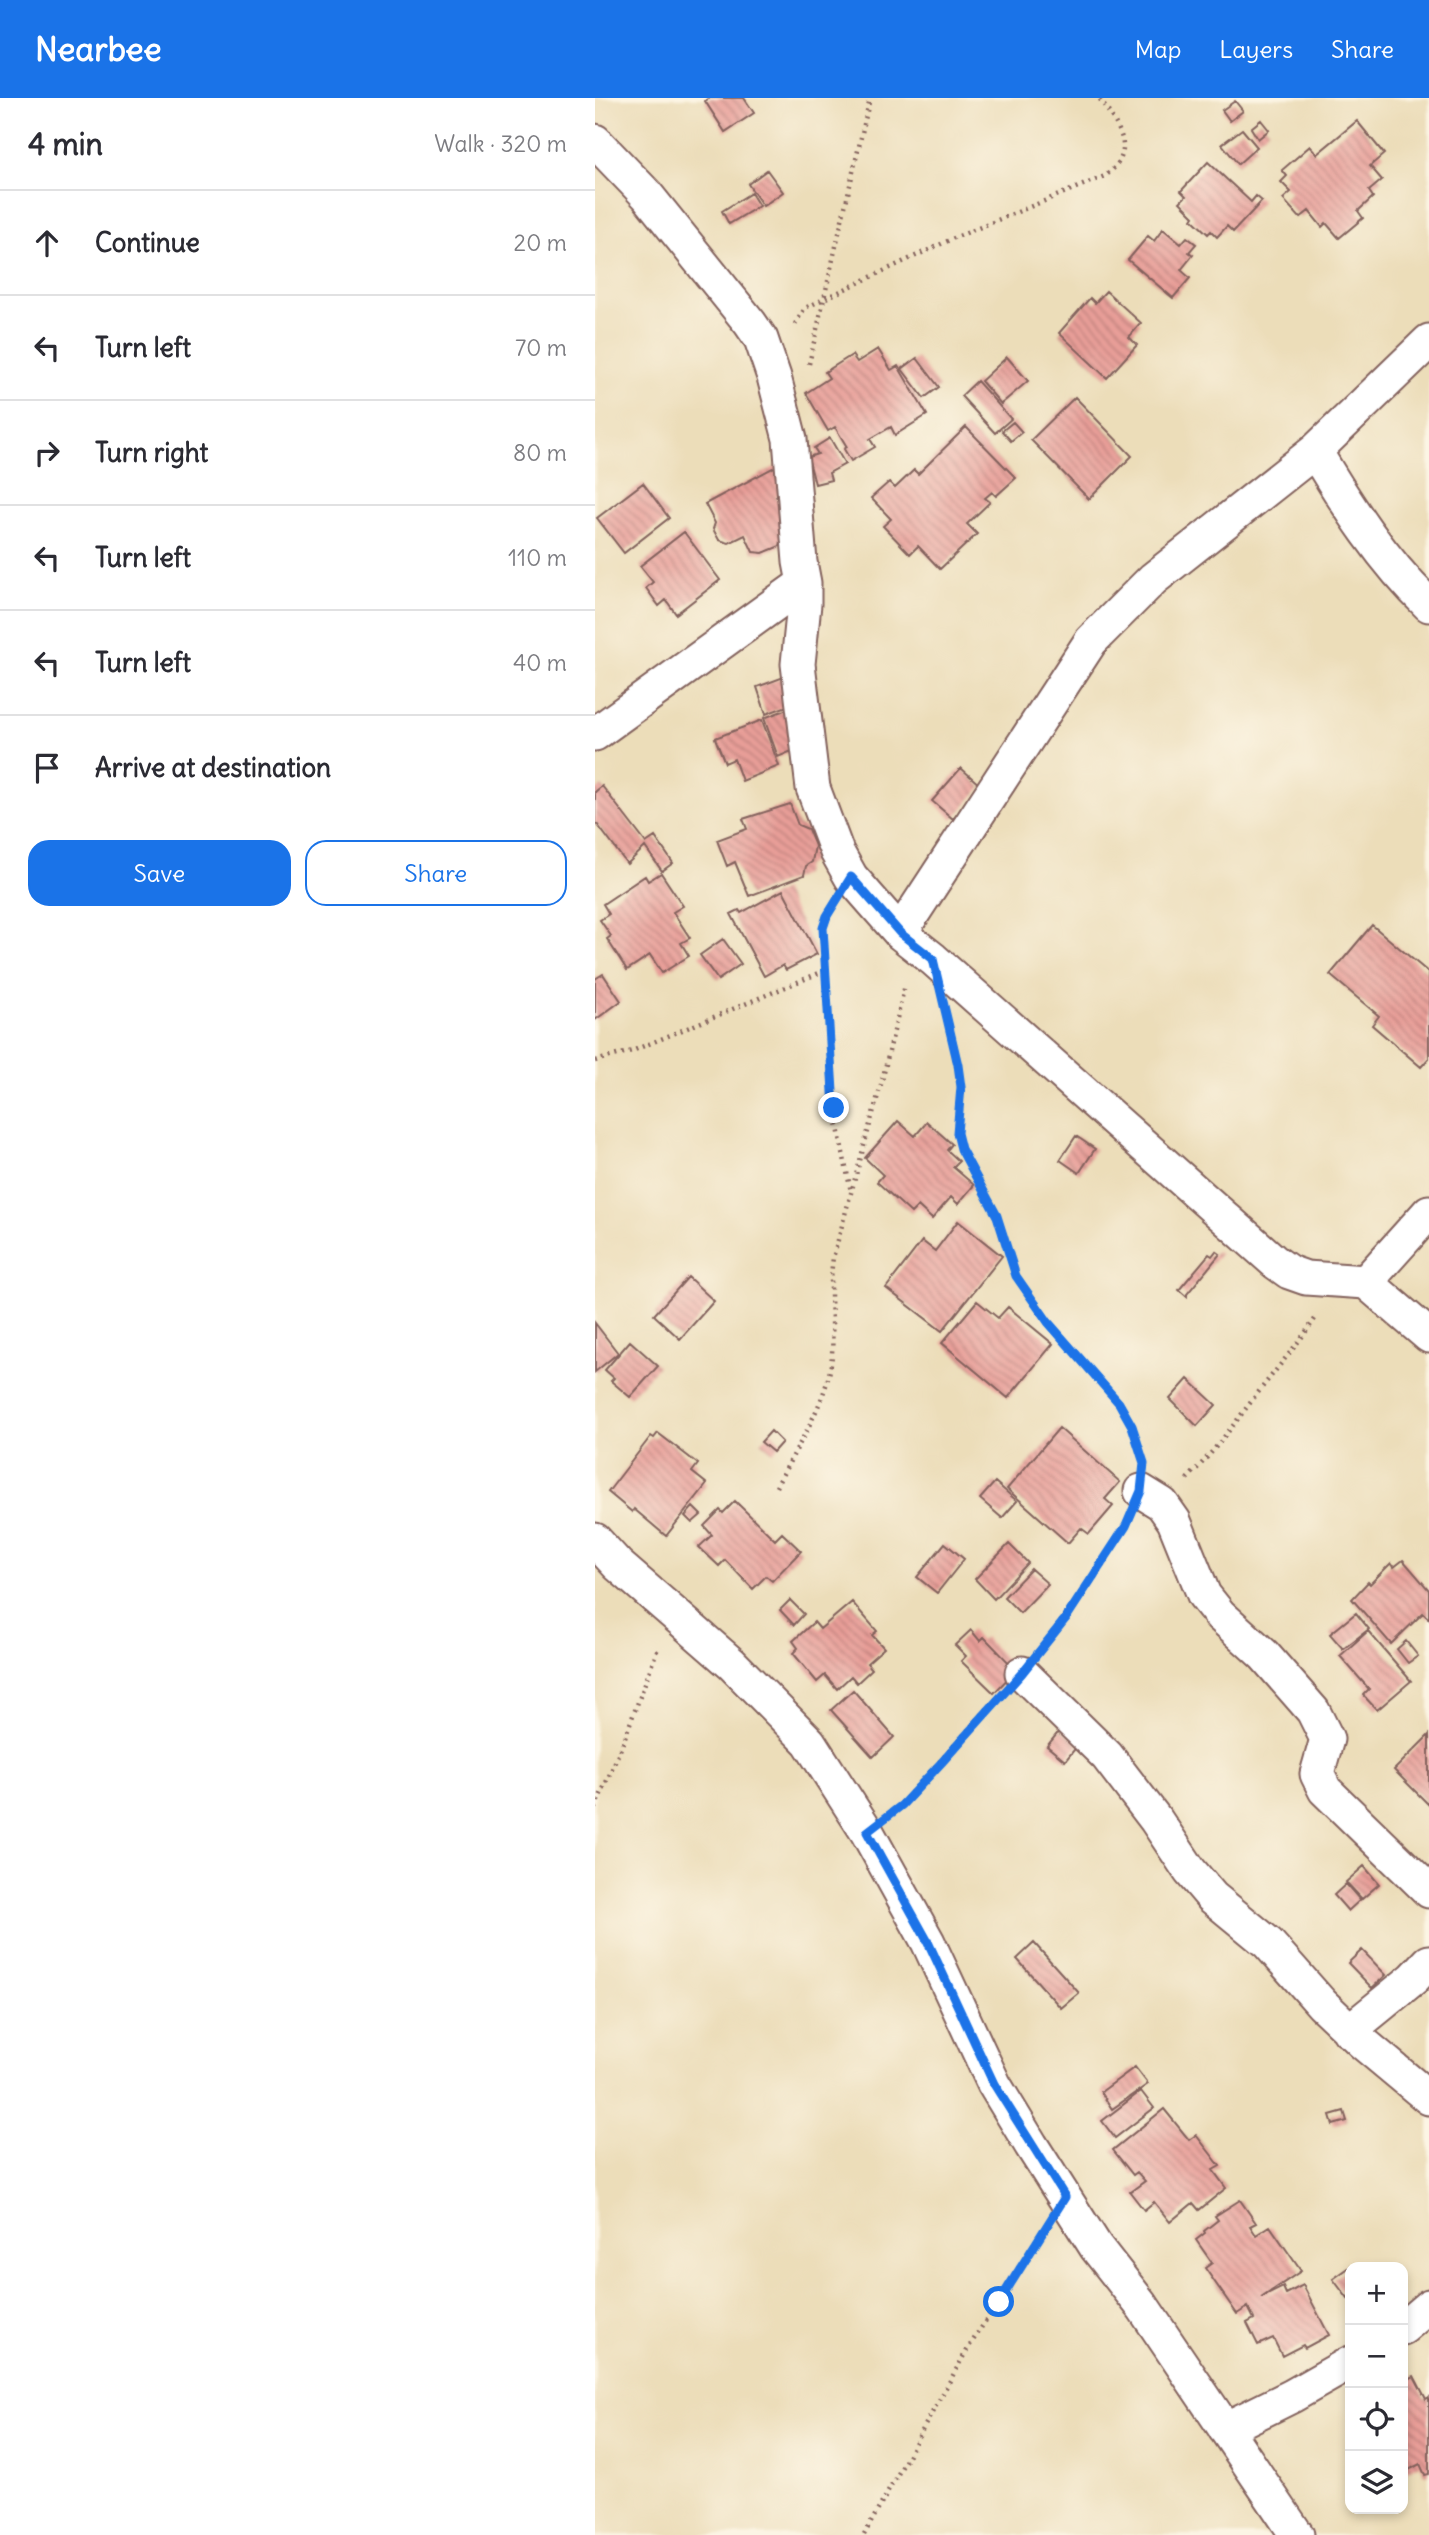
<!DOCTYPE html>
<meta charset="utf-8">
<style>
body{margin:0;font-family:Delius,sans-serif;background:#f2f2f3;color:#2b2b33}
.controls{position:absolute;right:21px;bottom:21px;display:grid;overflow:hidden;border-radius:14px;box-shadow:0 4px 10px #0003}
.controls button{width:63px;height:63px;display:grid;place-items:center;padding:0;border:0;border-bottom:2px solid #e1e1e2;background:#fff;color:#2b2b33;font:35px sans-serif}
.stop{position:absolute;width:21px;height:21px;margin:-16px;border:5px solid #1a73e8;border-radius:50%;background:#fff}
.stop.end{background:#1a73e8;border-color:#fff;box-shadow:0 2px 7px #0008}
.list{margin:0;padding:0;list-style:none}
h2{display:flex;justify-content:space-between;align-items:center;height:91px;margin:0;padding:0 28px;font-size:30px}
h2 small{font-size:23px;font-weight:400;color:#7c7c81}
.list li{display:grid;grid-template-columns:46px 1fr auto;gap:21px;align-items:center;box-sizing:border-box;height:105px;padding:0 28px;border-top:2px solid #e1e1e2}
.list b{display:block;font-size:26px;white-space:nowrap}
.list em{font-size:23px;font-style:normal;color:#7c7c81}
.actions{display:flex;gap:14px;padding:21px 28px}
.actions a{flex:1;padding:16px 0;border:2px solid #1a73e8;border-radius:21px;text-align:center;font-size:24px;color:#1a73e8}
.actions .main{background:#1a73e8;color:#fff}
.icon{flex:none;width:38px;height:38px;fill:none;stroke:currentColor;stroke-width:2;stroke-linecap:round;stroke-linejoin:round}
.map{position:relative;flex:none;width:834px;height:2437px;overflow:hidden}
header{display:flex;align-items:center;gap:42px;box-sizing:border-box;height:98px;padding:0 35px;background:#1a73e8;color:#fff}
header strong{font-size:33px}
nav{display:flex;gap:38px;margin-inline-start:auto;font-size:24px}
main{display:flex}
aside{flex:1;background:#fff}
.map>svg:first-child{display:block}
.building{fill:url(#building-back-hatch)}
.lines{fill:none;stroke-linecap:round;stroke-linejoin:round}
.street-casing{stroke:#83625d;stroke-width:37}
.path{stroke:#83625d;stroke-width:4.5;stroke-dasharray:2 5;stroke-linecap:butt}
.street{stroke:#fff;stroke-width:33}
.route{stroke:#1a73e8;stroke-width:9}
</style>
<header>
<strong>Nearbee</strong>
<nav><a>Map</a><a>Layers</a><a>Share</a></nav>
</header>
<main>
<aside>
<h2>4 min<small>Walk · 320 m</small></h2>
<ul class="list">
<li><svg class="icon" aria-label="ahead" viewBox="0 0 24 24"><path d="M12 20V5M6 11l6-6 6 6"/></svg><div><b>Continue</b></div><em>20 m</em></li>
<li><svg class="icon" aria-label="left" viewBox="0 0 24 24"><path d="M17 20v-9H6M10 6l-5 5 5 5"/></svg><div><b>Turn left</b></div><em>70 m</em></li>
<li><svg class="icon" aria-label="right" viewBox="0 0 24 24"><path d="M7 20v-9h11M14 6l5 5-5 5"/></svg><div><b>Turn right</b></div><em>80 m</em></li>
<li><svg class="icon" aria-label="left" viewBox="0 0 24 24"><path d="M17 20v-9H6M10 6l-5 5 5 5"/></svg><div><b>Turn left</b></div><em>110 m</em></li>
<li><svg class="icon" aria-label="left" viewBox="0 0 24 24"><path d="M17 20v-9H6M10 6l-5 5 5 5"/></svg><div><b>Turn left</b></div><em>40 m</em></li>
<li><svg class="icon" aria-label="arrive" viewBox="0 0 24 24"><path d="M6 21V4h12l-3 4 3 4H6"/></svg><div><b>Arrive at destination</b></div></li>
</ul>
<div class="actions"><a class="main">Save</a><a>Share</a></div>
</aside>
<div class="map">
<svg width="834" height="2437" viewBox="0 0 834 2437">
<defs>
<pattern id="building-back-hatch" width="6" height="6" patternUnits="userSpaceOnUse" patternTransform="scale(1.75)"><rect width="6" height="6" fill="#e89e98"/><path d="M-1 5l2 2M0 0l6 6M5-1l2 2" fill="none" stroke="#be807c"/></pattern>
</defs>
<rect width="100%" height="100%" fill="#fcf5e5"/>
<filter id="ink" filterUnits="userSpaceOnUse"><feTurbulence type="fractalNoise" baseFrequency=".0143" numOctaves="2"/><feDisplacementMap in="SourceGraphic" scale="14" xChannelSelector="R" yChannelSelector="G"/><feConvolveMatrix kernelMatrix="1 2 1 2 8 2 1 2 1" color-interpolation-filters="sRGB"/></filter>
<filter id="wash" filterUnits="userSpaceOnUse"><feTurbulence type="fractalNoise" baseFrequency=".00686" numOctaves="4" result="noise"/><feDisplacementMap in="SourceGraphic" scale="28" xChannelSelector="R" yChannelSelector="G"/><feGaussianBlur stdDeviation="1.57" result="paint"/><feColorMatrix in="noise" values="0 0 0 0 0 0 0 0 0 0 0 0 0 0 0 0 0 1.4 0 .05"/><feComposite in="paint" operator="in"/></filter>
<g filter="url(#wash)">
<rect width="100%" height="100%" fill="#ecddb9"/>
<g id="blocks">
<path class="building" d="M 115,0 L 149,0 L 159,15 L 130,34 L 110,3 Z
M 640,3 L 648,13 L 635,23 L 627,12 Z
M 666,22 L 674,32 L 663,41 L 656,30 Z
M 762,23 L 789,56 L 775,68 L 787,82 L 774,93 L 778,99 L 763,113 L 768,120 L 744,140 L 731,125 L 727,129 L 714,113 L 705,120 L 688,101 L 696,94 L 686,84 L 692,78 L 687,72 L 715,48 L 722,56 Z
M 647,31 L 662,49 L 643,66 L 627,46 Z
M 613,64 L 656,104 L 661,98 L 667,103 L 638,134 L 632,128 L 622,139 L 616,133 L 613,136 L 597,121 L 599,118 L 585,104 L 591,98 L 586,93 Z
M 172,72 L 188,94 L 168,108 L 153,86 Z
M 156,95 L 164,108 L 134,126 L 127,113 Z
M 568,131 L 586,146 L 592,139 L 601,146 L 594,154 L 598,157 L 586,172 L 595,180 L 578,200 L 533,162 L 553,138 L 559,143 Z
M 511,193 L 546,225 L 534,239 L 542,247 L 512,280 L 464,235 L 495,200 L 500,205 Z
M 283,251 L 296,272 L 303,268 L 332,317 L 300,337 L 296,329 L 275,341 L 280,349 L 256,363 L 249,351 L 252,349 L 240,329 L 233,333 L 211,295 L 234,280 L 230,274 L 257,257 L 262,264 Z
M 412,259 L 433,283 L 406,306 L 386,283 Z
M 322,260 L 344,289 L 329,300 L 307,271 Z
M 382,283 L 416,321 L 400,335 L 366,298 Z
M 480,299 L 537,358 L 494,401 L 436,342 Z
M 418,324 L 427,334 L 416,343 L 407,333 Z
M 371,329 L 421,380 L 401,398 L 397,394 L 390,400 L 395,404 L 372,426 L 382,436 L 345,471 L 323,448 L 315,456 L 288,428 L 296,421 L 276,400 L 294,384 L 300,390 L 319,372 L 323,376 Z
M 235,340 L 250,366 L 234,375 L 236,382 L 220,386 L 213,359 L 223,356 L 219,350 Z
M 185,366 L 196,389 L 181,398 L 197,429 L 188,435 L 185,448 L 168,455 L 158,454 L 150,437 L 134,445 L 124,442 L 118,431 L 120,425 L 110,406 Z
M 48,385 L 74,420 L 29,455 L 2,420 Z
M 89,434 L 125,482 L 81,516 L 71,502 L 64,508 L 51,490 L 58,484 L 45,468 Z
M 194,577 L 203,604 L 171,616 L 162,589 Z
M 200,608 L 211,647 L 183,659 L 169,620 Z
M 167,622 L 184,668 L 147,683 L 139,661 L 130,665 L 120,640 Z
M 366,670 L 387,689 L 358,721 L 337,703 Z
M 7,688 L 51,745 L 60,739 L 78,765 L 67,773 L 50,749 L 32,766 L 2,726 L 0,727 L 0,694 Z
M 195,706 L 203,727 L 213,731 L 220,748 L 217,764 L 211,768 L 209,777 L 154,798 L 140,764 L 132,768 L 122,742 L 152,731 L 148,721 Z
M 66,775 L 88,808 L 78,814 L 95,840 L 86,845 L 94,858 L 67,875 L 55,857 L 32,872 L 12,841 L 16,838 L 5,822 L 14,816 L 8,806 L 50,778 L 53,783 Z
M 188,792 L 222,856 L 191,872 L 188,867 L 169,878 L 136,816 L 144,812 L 146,815 Z
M 777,827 L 834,875 L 834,960 L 826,969 L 777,927 L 784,918 L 735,877 Z
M 128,841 L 146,866 L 123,882 L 105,857 Z
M 8,876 L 26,903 L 0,922 L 0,881 Z
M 303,1023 L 320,1038 L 332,1024 L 357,1046 L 352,1052 L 364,1063 L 358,1069 L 379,1087 L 363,1106 L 356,1099 L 337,1121 L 323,1108 L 316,1115 L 282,1084 L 288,1077 L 270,1060 Z
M 481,1038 L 500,1051 L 484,1075 L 465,1062 Z
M 363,1123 L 407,1158 L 347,1233 L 291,1190 L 327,1143 L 340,1153 Z
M 621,1153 L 625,1156 L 592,1196 L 592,1199 L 584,1192 L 614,1156 L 617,1158 Z
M 93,1179 L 119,1203 L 85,1241 L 59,1217 Z
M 382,1203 L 403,1220 L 413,1209 L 458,1246 L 413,1300 L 347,1245 Z
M 0,1225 L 23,1255 L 0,1274 Z
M 35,1243 L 63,1268 L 35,1299 L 16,1283 L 19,1280 L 10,1272 Z
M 593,1281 L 621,1307 L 602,1328 L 575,1301 Z
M 464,1330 L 525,1384 L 510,1401 L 518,1408 L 494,1436 L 486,1430 L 473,1445 L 412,1391 Z
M 176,1333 L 187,1344 L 178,1354 L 166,1344 Z
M 63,1335 L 103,1366 L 97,1374 L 112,1386 L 71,1438 L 39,1411 L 37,1414 L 13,1394 L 56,1338 L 59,1340 Z
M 400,1384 L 422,1403 L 407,1420 L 385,1401 Z
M 140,1403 L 180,1442 L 187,1435 L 206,1453 L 177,1483 L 171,1478 L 158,1491 L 130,1462 L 124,1468 L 104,1449 L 117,1437 L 109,1428 L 125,1412 L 128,1415 Z
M 98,1409 L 106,1417 L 97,1425 L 90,1418 Z
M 350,1445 L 369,1461 L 342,1495 L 322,1479 Z
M 414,1446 L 433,1465 L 399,1501 L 380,1481 Z
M 808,1462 L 834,1492 L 834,1521 L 828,1515 L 796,1546 L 757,1501 L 773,1484 L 775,1486 L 796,1465 L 799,1469 Z
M 436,1471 L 453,1486 L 425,1515 L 409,1499 Z
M 195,1502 L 209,1516 L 199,1527 L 185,1512 Z
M 257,1504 L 282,1533 L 277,1537 L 289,1550 L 272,1565 L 277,1571 L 262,1585 L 256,1578 L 242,1591 L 230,1577 L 222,1584 L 198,1555 L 203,1550 L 198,1543 L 219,1524 L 225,1531 Z
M 761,1515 L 774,1531 L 748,1551 L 735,1536 Z
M 376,1532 L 385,1543 L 389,1539 L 421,1572 L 399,1595 L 366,1563 L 371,1558 L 360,1547 Z
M 773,1533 L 816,1583 L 782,1612 L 768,1597 L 774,1591 L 745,1558 Z
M 811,1543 L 823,1558 L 813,1565 L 802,1551 Z
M 258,1592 L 299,1639 L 278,1659 L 236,1612 Z
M 466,1631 L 484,1646 L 470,1663 L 452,1648 Z
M 834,1637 L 834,1707 L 799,1672 Z
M 769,1768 L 784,1786 L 767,1801 L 751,1784 Z
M 751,1786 L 765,1802 L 753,1813 L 739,1797 Z
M 439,1845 L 484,1895 L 466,1910 L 422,1861 Z
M 767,1852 L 791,1877 L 777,1890 L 753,1865 Z
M 540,1969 L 553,1986 L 517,2011 L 506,1994 Z
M 546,1993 L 559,2010 L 520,2040 L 507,2023 Z
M 569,2011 L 594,2042 L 601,2037 L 625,2068 L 618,2072 L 631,2090 L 604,2112 L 598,2105 L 575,2124 L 559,2104 L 549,2112 L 535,2094 L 550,2083 L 542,2074 L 538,2077 L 518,2052 Z
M 749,2013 L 752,2023 L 738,2027 L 735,2017 Z
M 645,2102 L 661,2125 L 655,2128 L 661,2137 L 675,2128 L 706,2173 L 666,2200 L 688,2189 L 691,2196 L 708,2187 L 734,2237 L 710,2250 L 708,2247 L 687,2258 L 678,2240 L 663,2247 L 652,2225 L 659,2221 L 653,2209 L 642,2216 L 610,2170 L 617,2165 L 601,2142 L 610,2135 L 609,2133 L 623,2122 L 620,2118 Z
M 755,2169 L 755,2199 L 753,2201 L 738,2181 Z
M 819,2278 L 831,2301 L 834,2299 L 834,2376 L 830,2377 L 825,2366 L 808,2375 L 808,2284 Z"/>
</g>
</g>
<g filter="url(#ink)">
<use href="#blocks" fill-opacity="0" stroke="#83625d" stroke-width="2"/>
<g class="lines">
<defs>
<path id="street" d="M 0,43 L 52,97 L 155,225 L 166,241 L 179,279 L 195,341 L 205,464 L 209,485 L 209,506 L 203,566 L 218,690 L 242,754 L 256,779 L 305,835 L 338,861 L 680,1164 L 694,1174 L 711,1180 L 771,1184 L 834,1238
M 720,353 C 752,407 788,463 834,507
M 0,636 L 209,485
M 305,835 L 496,543 L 558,481 L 720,353 L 834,243
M 771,1184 L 834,1114
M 546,1393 L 567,1406 L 579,1423 L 609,1497 L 625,1517 L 669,1557 L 718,1613 L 732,1641 L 722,1676 L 730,1692 L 834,1793
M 0,1442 L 23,1467 L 137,1566 L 214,1644 L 272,1734 L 333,1844 L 399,1986 L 436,2047 L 501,2149 L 548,2209 L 702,2437
M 427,1575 L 512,1658 L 561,1722 L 595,1773 L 617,1799 L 673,1845 L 727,1906 L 768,1945 L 834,2000
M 754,1933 L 819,1880 L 834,1864
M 808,2230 L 834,2208
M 630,2331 L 697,2298 L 755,2265"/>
</defs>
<use href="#street" class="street-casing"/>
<path class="path" d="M 200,226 L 210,210 L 231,200 L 359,140 L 510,78 C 544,53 523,28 504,0
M 214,266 L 275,0
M 236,812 L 228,830 L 228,842 L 239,1010 L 256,1094
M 354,926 L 366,990 L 362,1035 L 366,1051 L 402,1118 L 421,1178 L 453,1224 L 524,1305 L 537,1328 L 546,1356
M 0,963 L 37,953 L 229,873
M 592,1381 C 618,1355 639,1326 662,1296 C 682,1270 703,1246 722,1218
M 181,1389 C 201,1350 235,1300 237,1256 C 239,1224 233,1192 238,1160 L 287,983 L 310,887
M 449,1547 L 503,1474 L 531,1427
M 0,1710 L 26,1650 L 63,1550
M 302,1711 L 402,1601
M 269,2437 L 372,2252 L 448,2133"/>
<use href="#street" class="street"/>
</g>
</g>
<g class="lines" filter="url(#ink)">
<path class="route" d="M 239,1010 L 228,830 L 232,818 L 256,779 L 305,835 L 338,861 L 363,967 L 366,989 L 362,1035 L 366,1051 L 402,1118 L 421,1178 L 453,1224 L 524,1305 L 537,1328 L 549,1365 L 546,1393 L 531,1428 L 471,1520 L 427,1575 L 347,1664 L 307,1707 L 272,1734 L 333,1844 L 399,1986 L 470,2099 L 404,2204"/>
</g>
</svg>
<div class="controls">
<button>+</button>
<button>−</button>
<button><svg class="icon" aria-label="locate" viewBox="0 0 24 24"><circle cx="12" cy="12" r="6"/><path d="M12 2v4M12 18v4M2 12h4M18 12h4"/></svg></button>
<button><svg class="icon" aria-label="layers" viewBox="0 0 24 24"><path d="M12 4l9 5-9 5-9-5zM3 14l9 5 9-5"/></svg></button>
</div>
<div class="stop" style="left:404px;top:2204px"></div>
<div class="stop end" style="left:239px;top:1010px"></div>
</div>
</main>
